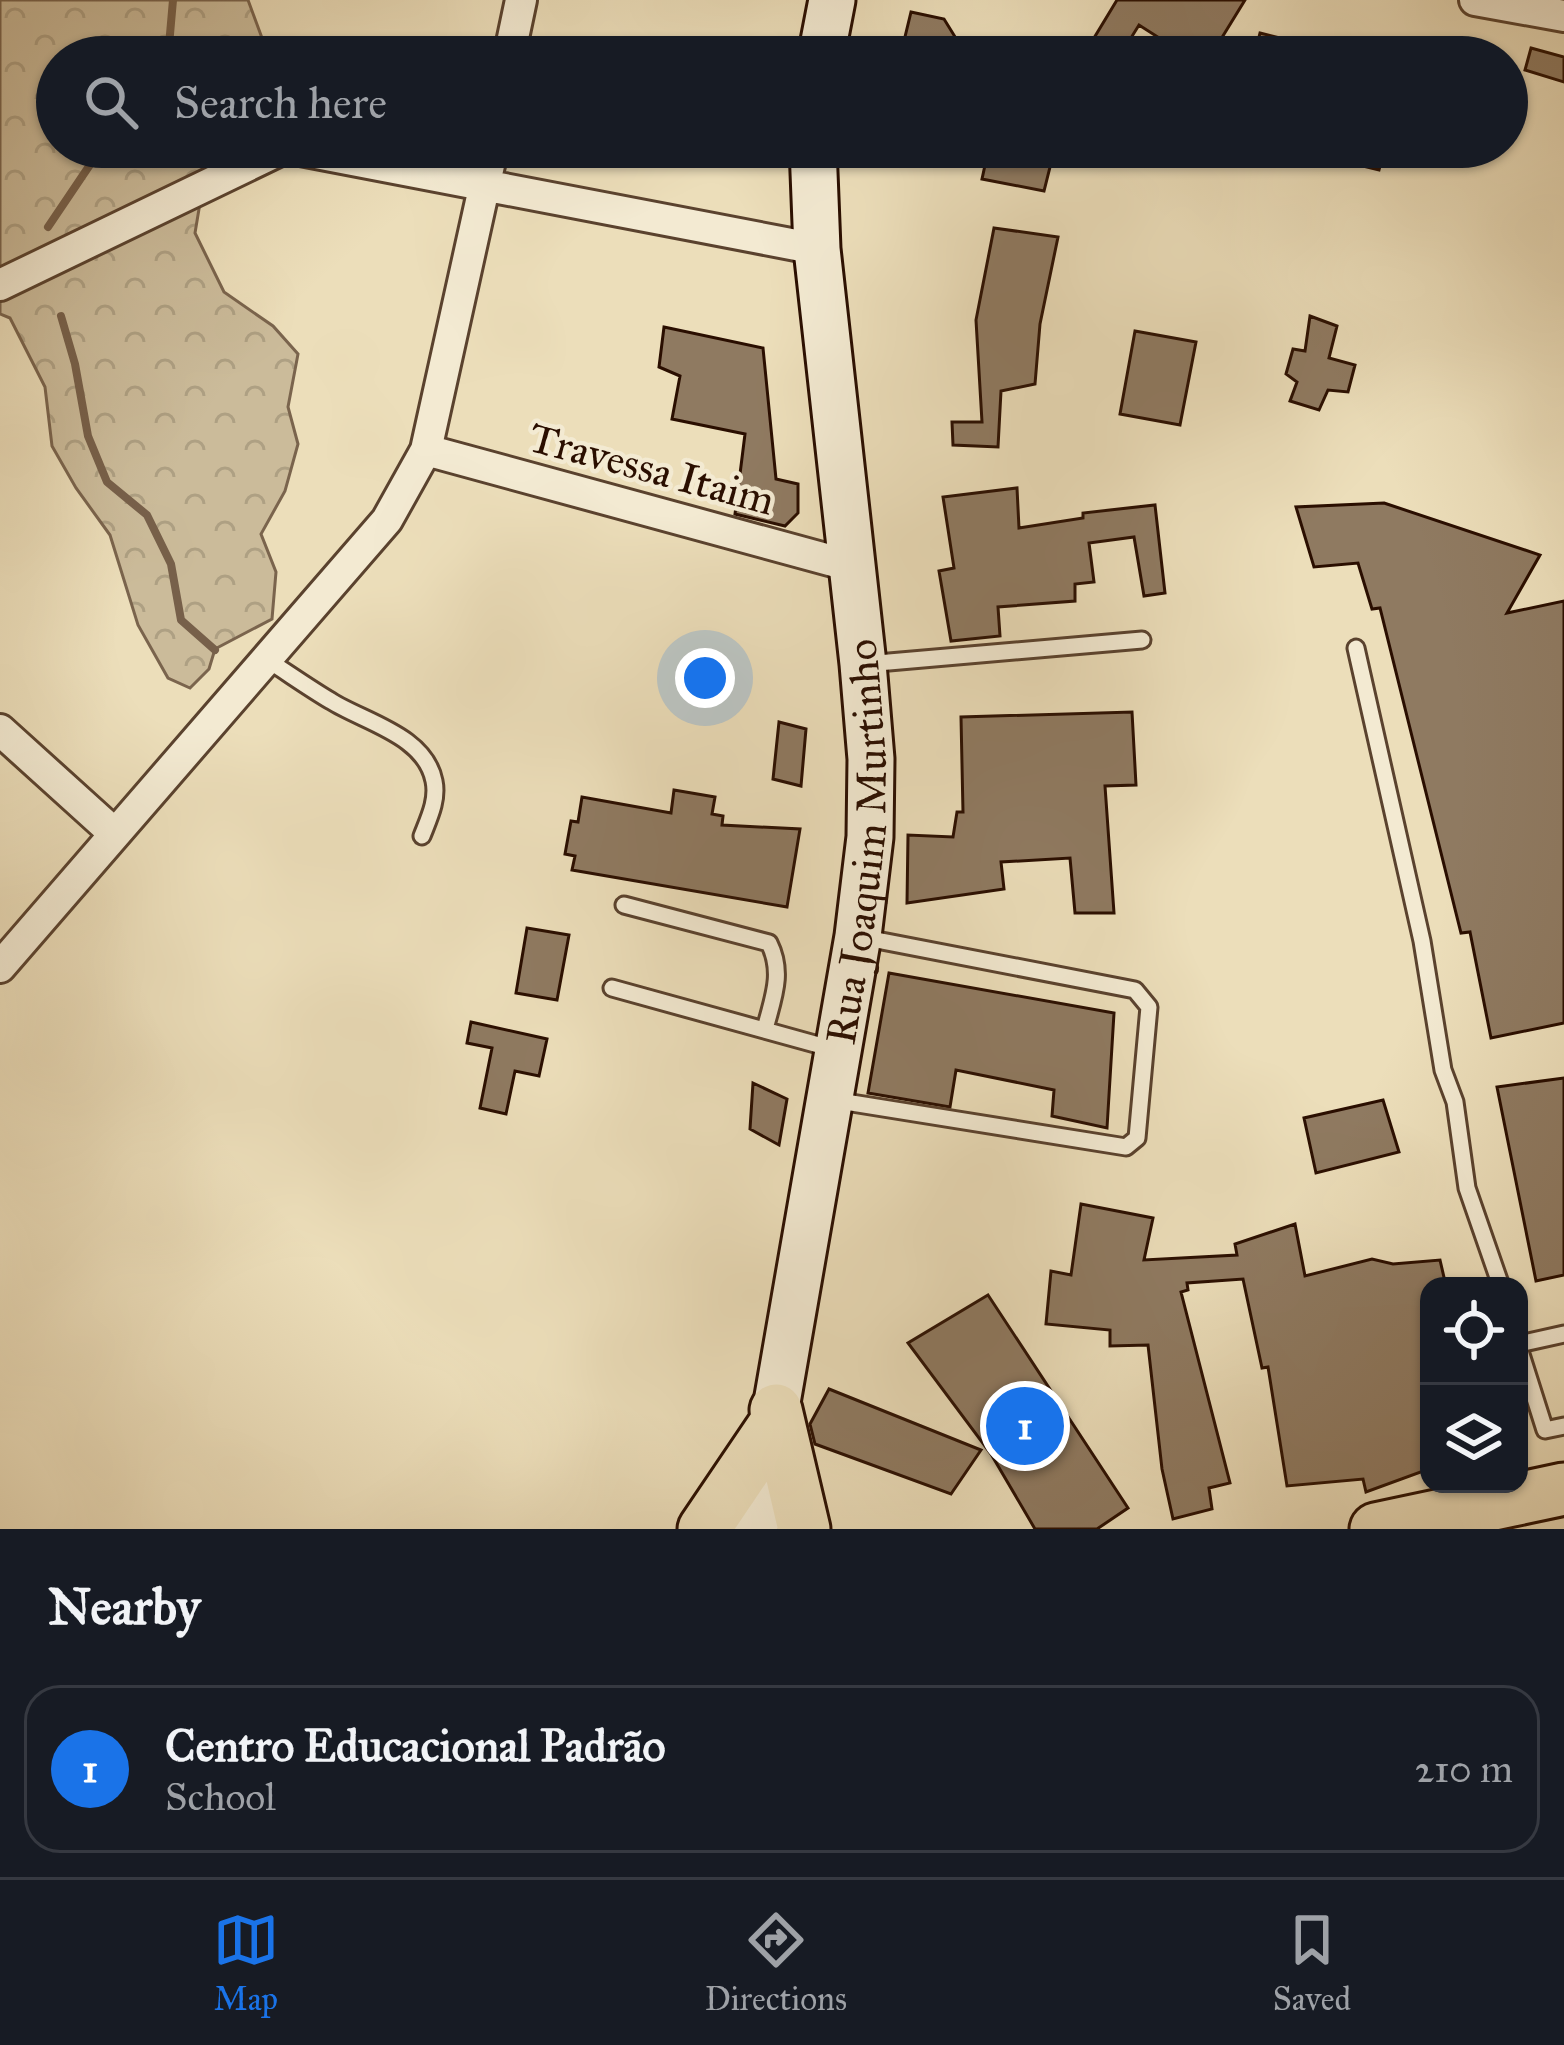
<!DOCTYPE html>
<meta charset="utf-8">
<style>
body{margin:0;font-family:"IM FELL Great Primer",serif;background:#242831;color:#f1f3f6}
.controls{position:absolute;right:36px;bottom:36px;display:grid;overflow:hidden;border-radius:24px;box-shadow:0 3px 9px #0004}
.controls button{width:108px;height:108px;display:grid;place-items:center;padding:0;border:0;border-bottom:3px solid #363941;background:#171b24;color:#f1f3f6;font:60px sans-serif}
.you{position:absolute;left:705px;top:678px;width:42px;height:42px;margin:-30px;border:9px solid #fff;border-radius:50%;background:#1a73e8;box-shadow:0 0 0 18px #1a73e833}
.badge{display:grid;place-items:center;width:78px;height:78px;border-radius:50%;background:#1a73e8;color:#fff;font-size:39px;font-weight:700}
.pin{position:absolute;translate:-50% -50%;border:6px solid #fff;box-shadow:0 3px 12px #0006}
.list{margin:0;padding:0;list-style:none}
h2{display:flex;justify-content:space-between;align-items:center;height:156px;margin:0;padding:0 48px;font-size:51px}
h2 small{font-size:39px;font-weight:400;color:#9ea1a6}
.list li{display:grid;grid-template-columns:78px 1fr auto;gap:36px;align-items:center;box-sizing:border-box;height:168px;margin:0 24px 24px;padding:0 24px;border:3px solid #363941;border-radius:36px}
.list b{display:block;font-size:45px;white-space:nowrap}
.list p{margin:0;font-size:39px;white-space:nowrap;color:#9ea1a6}
.list em{font-size:39px;font-style:normal;color:#9ea1a6}
.icon{flex:none;width:66px;height:66px;fill:none;stroke:currentColor;stroke-width:2;stroke-linecap:round;stroke-linejoin:round}
.map{position:relative;flex:none;width:1564px;height:1529px;overflow:hidden}
.search{position:absolute;background:#171b24;box-shadow:0 3px 9px #0004;left:36px;right:36px;top:36px;height:132px;display:flex;align-items:center;gap:30px;box-sizing:border-box;padding:0 42px;border-radius:66px;color:#9ea1a6;font-size:45px}
.sheet{height:348px;background:#171b24}
nav{display:flex;justify-content:space-around;align-items:center;box-sizing:border-box;height:168px;border-top:3px solid #363941;background:#171b24;font-size:33px;color:#9ea1a6}
nav a{display:grid;justify-items:center;gap:6px}
nav .on{color:#1a73e8}
.map>svg:first-child{display:block}
.forest{fill:url(#forest-crowns);stroke:#7a644d;stroke-width:3}
.lines{fill:none;stroke-linecap:round;stroke-linejoin:round}
.stream{stroke:#77604a;stroke-width:8}
.building{fill:#8f7a61;stroke:#2a0e00;stroke-width:3}
.lane-casing{stroke:#5a422e;stroke-width:21}
.street-casing{stroke:#5a422e;stroke-width:36}
.secondary-casing{stroke:#2a0e00;stroke-width:51}
.primary-casing{stroke:#2a0e00;stroke-width:57}
.lane{stroke:#f3ead2;stroke-width:15}
.street{stroke:#f3ead2;stroke-width:30}
.secondary{stroke:#f3ead2;stroke-width:45}
.primary{stroke:#ecdeba;stroke-width:51}
.labels{text-anchor:middle;stroke-width:9;stroke-linejoin:round;paint-order:stroke}
.street-label{font-size:42px;fill:#2a0e00;stroke:#f3ead2}
</style>
<div class="map">
<svg width="1564" height="1529" viewBox="0 0 1564 1529">
<defs>
<pattern id="forest-crowns" width="20" height="18" patternUnits="userSpaceOnUse" patternTransform="scale(3)"><rect width="20" height="18" fill="#cbbb9a"/><path d="M2 6a3 3 0 1 1 6 0M12 15a3 3 0 1 1 6 0" fill="none" stroke="#aea083"/></pattern>
</defs>
<rect width="100%" height="100%" fill="#ecdeba"/>
<filter id="stains"><feTurbulence type="fractalNoise" baseFrequency=".00167" numOctaves="4"/><feColorMatrix values="0 0 0 0 .2 0 0 0 0 .09 0 0 0 0 .02 0 0 0 .5 -.17"/></filter>
<radialGradient id="worn" r=".72"><stop offset=".6" stop-color="#630" stop-opacity="0"/><stop offset="1" stop-color="#630" stop-opacity=".3"/></radialGradient>
<path class="forest" d="M 0,0 L 248,0 L 269,57 L 57,57 L 57,147 L 237,147 L 203,185 L 195,233 L 224,292 L 273,326 L 298,354 L 288,407 L 298,444 L 285,491 L 261,534 L 276,572 L 272,619 L 215,649 L 209,669 L 190,688 L 168,678 L 138,625 L 110,535 L 76,488 L 52,446 L 45,387 L 10,318 L 0,314 Z"/>
<g class="lines">
<path class="stream" d="M 168,57 L 173,0
M 48,227 L 102,147
M 61,316 L 75,364 L 88,436 L 107,482 L 147,515 L 171,564 L 181,620 L 215,650"/>
</g>
<path class="building" d="M 1117,0 L 1245,0 L 1210,57 L 1189,57 L 1139,25 L 1121,54 L 1094,38 Z
M 911,12 L 944,19 L 957,40 L 961,57 L 912,57 L 904,41 Z
M 1260,33 L 1324,49 L 1323,57 L 1254,57 Z
M 1531,48 L 1564,57 L 1564,82 L 1525,70 Z
M 989,147 L 1055,147 L 1044,191 L 982,179 Z
M 1319,147 L 1385,147 L 1379,170 L 1318,155 Z
M 994,228 L 1058,237 L 1040,324 L 1035,384 L 1001,391 L 998,447 L 953,445 L 952,422 L 982,422 L 976,320 Z
M 1310,316 L 1337,326 L 1329,358 L 1355,365 L 1348,392 L 1328,390 L 1319,410 L 1290,401 L 1297,382 L 1286,374 L 1293,349 L 1305,351 Z
M 664,327 L 763,348 L 776,479 L 798,484 L 798,513 L 785,526 L 735,514 L 745,434 L 672,419 L 680,376 L 659,367 Z
M 1135,331 L 1196,342 L 1180,425 L 1120,414 Z
M 1017,488 L 1019,528 L 1083,518 L 1083,513 L 1155,505 L 1165,593 L 1144,596 L 1134,537 L 1089,543 L 1094,582 L 1075,584 L 1075,601 L 998,607 L 1000,636 L 951,641 L 939,571 L 954,568 L 943,497 Z
M 1384,503 L 1540,555 L 1507,613 L 1564,601 L 1564,1023 L 1491,1038 L 1470,932 L 1461,933 L 1380,608 L 1372,609 L 1358,563 L 1314,567 L 1296,507 Z
M 1132,712 L 1136,785 L 1105,786 L 1114,913 L 1075,913 L 1070,858 L 1001,862 L 1004,889 L 907,903 L 908,835 L 953,837 L 957,812 L 963,812 L 961,717 Z
M 779,722 L 806,729 L 801,786 L 773,779 Z
M 674,790 L 715,797 L 712,814 L 723,816 L 722,825 L 800,829 L 787,907 L 572,870 L 575,856 L 565,854 L 571,821 L 578,822 L 582,797 L 671,813 Z
M 527,928 L 569,935 L 557,1000 L 516,993 Z
M 889,973 L 1114,1013 L 1107,1128 L 1052,1116 L 1054,1090 L 956,1070 L 950,1107 L 868,1093 Z
M 471,1022 L 547,1039 L 539,1076 L 515,1071 L 506,1114 L 480,1108 L 492,1048 L 467,1043 Z
M 1564,1078 L 1564,1275 L 1536,1281 L 1497,1087 Z
M 753,1083 L 787,1099 L 779,1145 L 750,1129 Z
M 1383,1100 L 1399,1152 L 1316,1173 L 1304,1118 Z
M 1081,1204 L 1153,1218 L 1144,1260 L 1237,1255 L 1235,1244 L 1295,1224 L 1305,1276 L 1372,1259 L 1393,1264 L 1440,1260 L 1446,1286 L 1429,1286 L 1429,1469 L 1366,1492 L 1363,1479 L 1287,1486 L 1268,1367 L 1262,1368 L 1243,1279 L 1187,1283 L 1188,1290 L 1181,1292 L 1230,1483 L 1209,1488 L 1212,1509 L 1173,1519 L 1162,1469 L 1148,1345 L 1110,1346 L 1110,1330 L 1046,1324 L 1051,1271 L 1071,1275 Z
M 988,1295 L 1128,1508 L 1097,1529 L 1035,1529 L 991,1454 L 908,1343 Z
M 829,1389 L 981,1450 L 951,1494 L 815,1444 L 810,1424 Z"/>
<g class="lines">
<defs>
<path id="lane" d="M 1356,648 L 1422,941 L 1443,1070 L 1455,1102 L 1467,1188 L 1501,1286
M 266,659 C 288,673 309,688 331,701 C 364,722 425,735 434,781 C 438,800 429,818 422,836
M 866,664 L 1142,640
M 624,905 L 769,943 C 784,973 773,998 765,1029
M 612,988 L 833,1049
M 833,1100 L 1126,1147 L 1137,1138 L 1149,1007 L 1135,990 L 861,937
M 1519,1344 L 1564,1334
M 1519,1348 L 1545,1430 L 1564,1426"/>
<path id="street" d="M 1475,0 L 1564,16
M 509,57 L 521,0
M 285,147 L 817,249
M 0,285 L 286,147
M 426,450 L 855,567
M 0,730 L 115,834
M 0,967 L 387,520 L 426,450 L 493,147"/>
<g id="secondary">
<path d="M 821,57 L 832,0"/>
<path id="s1" d="M 755,1529 L 858,936 L 870,837 L 871,759 L 863,664 L 817,249 L 813,147"/>
</g>
<path id="primary" d="M 776,1410 L 804,1529
M 704,1529 L 773,1427
M 1376,1529 L 1564,1489"/>
</defs>
<use href="#lane" class="lane-casing"/>
<use href="#street" class="street-casing"/>
<use href="#secondary" class="secondary-casing"/>
<use href="#primary" class="primary-casing"/>
<use href="#lane" class="lane"/>
<use href="#street" class="street"/>
<use href="#secondary" class="secondary"/>
<use href="#primary" class="primary"/>
</g>
<g class="labels">
<g class="street-label">
<text transform="translate(652 468) rotate(15)" y="15">Travessa Itaim</text>
<text dy="15" stroke="none"><textPath href="#s1" startOffset="696">Rua Joaquim Murtinho</textPath></text>
</g>
</g>
<rect width="100%" height="100%" filter="url(#stains)"/>
<rect width="100%" height="100%" fill="url(#worn)"/>
</svg>
<div class="controls">
<button><svg class="icon" aria-label="locate" viewBox="0 0 24 24"><circle cx="12" cy="12" r="6"/><path d="M12 2v4M12 18v4M2 12h4M18 12h4"/></svg></button>
<button><svg class="icon" aria-label="layers" viewBox="0 0 24 24"><path d="M12 4l9 5-9 5-9-5zM3 14l9 5 9-5"/></svg></button>
</div>
<div class="you"></div>
<div class="pin badge" style="left:1025px;top:1426px">1</div>
<div class="search"><svg class="icon" aria-label="search" viewBox="0 0 24 24"><circle cx="10" cy="10" r="6"/><path d="M15 15l6 6"/></svg>Search here</div>
</div>
<section class="sheet">
<h2>Nearby<small></small></h2>
<ul class="list">
<li><span class="badge">1</span><div><b>Centro Educacional Padrão</b><p>School</p></div><em>210 m</em></li>
</ul>
</section>
<nav>
<a class="on"><svg class="icon" aria-label="map" viewBox="0 0 24 24"><path d="M3 6l6-2 6 2 6-2v14l-6 2-6-2-6 2zM9 4v14M15 6v14"/></svg>Map</a>
<a><svg class="icon" aria-label="directions" viewBox="0 0 24 24"><path d="M12 3l9 9-9 9-9-9zM9 14v-3h6M13 9l2 2-2 2"/></svg>Directions</a>
<a><svg class="icon" aria-label="saved" viewBox="0 0 24 24"><path d="M7 4h10v16l-5-4-5 4z"/></svg>Saved</a>
</nav>
